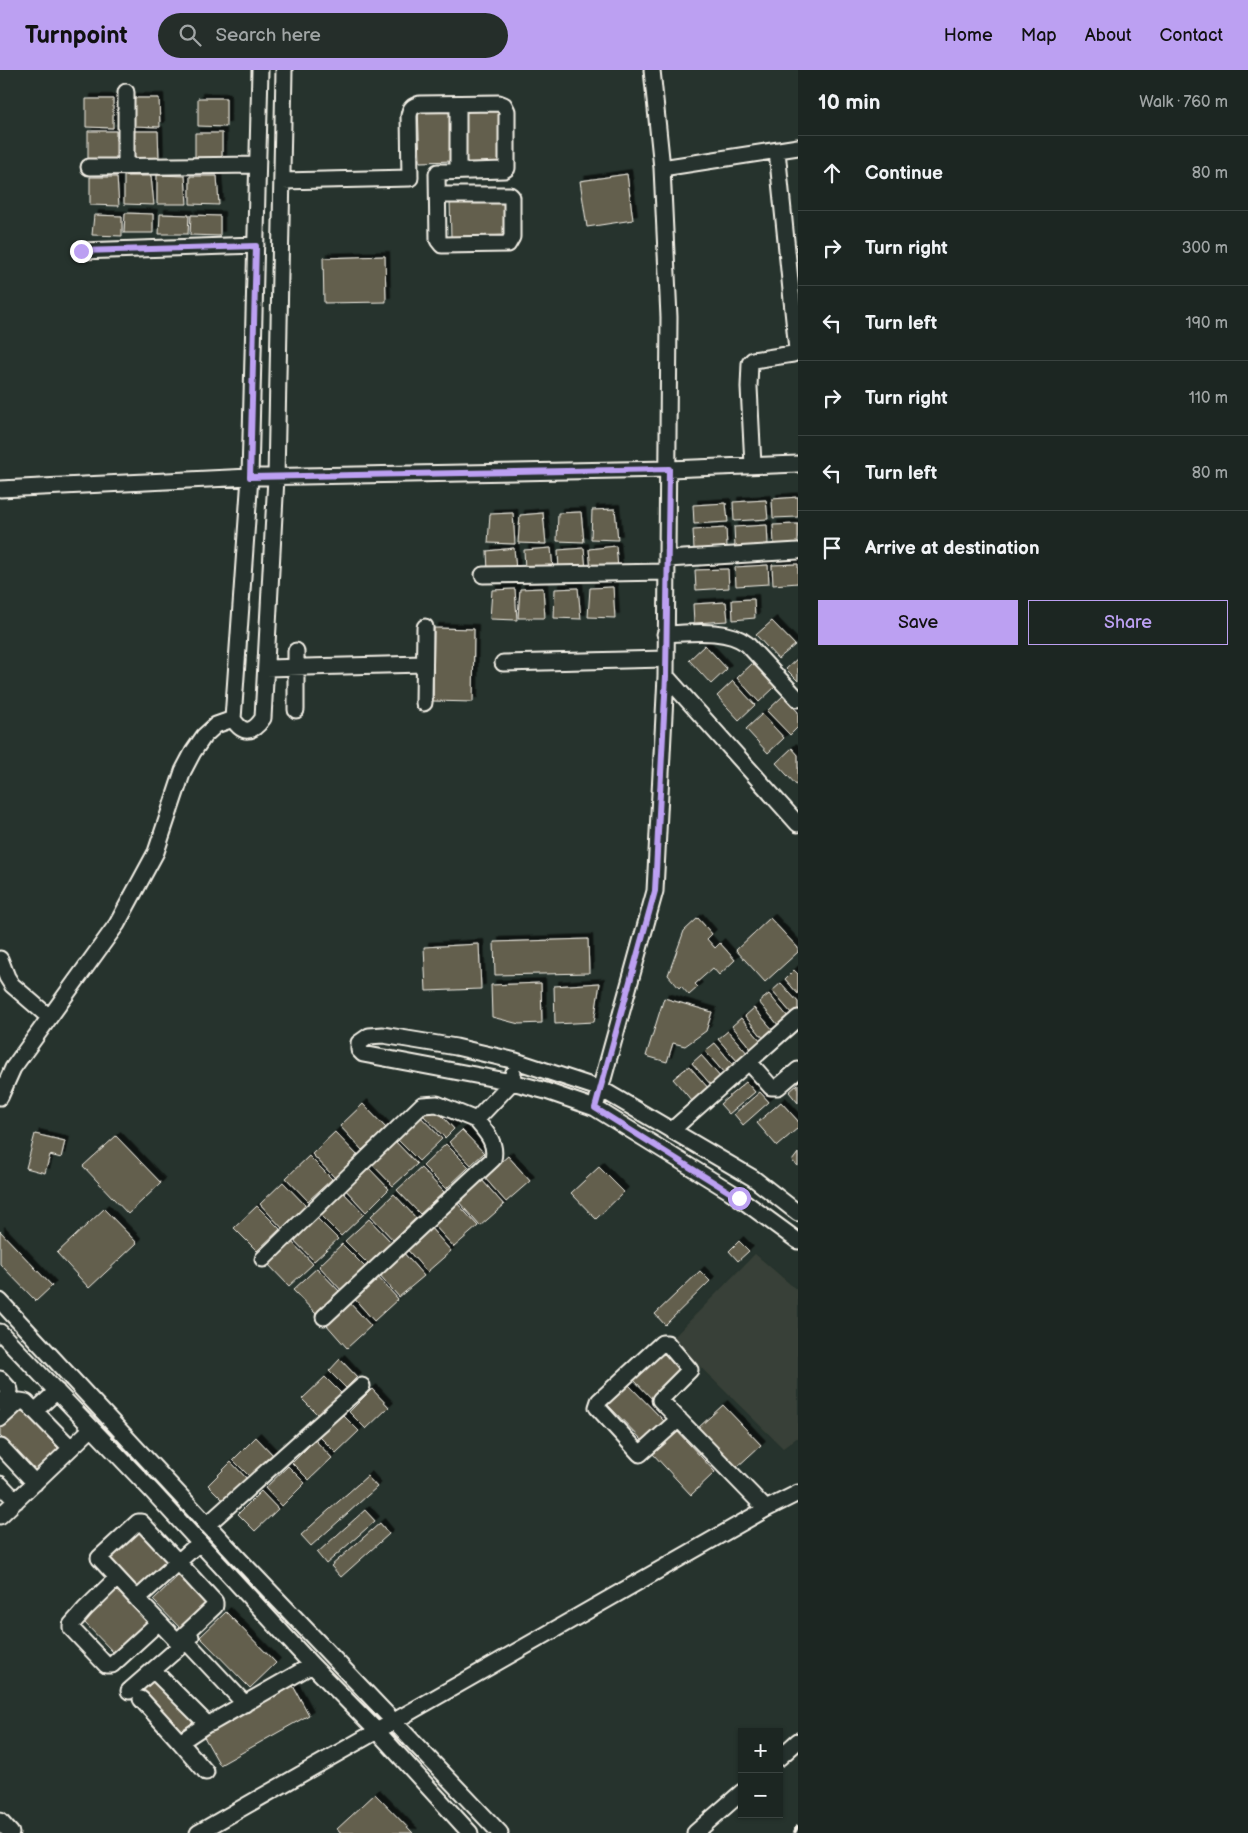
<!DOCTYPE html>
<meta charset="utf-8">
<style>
body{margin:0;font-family:"Balsamiq Sans",sans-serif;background:#252e2a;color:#f1f3f6}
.controls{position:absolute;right:15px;bottom:15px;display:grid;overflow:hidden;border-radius:0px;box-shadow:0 1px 4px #0004}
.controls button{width:45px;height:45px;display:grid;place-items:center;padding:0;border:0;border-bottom:1px solid #3a4340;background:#1c2622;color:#f1f3f6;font:25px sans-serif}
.stop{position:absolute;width:15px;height:15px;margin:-11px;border:4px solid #bca0f2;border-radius:50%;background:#fff}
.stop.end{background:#bca0f2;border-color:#fff;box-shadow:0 1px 5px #0008}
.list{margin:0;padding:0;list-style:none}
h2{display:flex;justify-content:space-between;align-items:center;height:65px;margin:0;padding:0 20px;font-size:21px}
h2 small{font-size:16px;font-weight:400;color:#a0a5a5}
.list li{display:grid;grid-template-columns:32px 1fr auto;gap:15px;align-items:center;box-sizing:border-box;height:75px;padding:0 20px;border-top:1px solid #3a4340}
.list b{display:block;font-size:19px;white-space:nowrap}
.list em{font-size:16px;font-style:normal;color:#a0a5a5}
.actions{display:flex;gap:10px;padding:15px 20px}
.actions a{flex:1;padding:11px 0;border:1px solid #bca0f2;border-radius:0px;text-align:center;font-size:18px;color:#bca0f2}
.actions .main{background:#bca0f2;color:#111}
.icon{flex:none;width:28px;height:28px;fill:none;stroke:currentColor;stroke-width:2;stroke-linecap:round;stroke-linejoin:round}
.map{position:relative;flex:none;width:798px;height:1763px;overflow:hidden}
header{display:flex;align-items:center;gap:30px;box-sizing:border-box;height:70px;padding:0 25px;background:#bca0f2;color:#111}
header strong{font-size:24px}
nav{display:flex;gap:28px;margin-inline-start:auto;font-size:18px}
.search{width:350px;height:45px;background:#252e2a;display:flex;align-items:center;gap:12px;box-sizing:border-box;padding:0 18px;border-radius:28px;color:#a0a5a5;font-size:19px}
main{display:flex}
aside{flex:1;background:#1c2622}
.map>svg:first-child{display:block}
.built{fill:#394037}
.building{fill:#645f4d;stroke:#f4f1e8;filter:url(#shadow)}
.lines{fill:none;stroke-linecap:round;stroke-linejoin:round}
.minor-casing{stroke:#f4f1e8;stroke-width:19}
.minor{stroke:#26332d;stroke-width:15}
.rail{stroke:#f4f1e8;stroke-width:4;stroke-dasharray:8 4;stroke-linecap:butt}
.route{stroke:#bca0f2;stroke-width:6}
</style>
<header>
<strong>Turnpoint</strong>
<div class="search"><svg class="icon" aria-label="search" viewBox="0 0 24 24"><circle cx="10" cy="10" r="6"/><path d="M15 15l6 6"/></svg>Search here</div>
<nav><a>Home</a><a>Map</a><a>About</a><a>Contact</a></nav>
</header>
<main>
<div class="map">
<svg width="798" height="1763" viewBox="0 0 798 1763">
<defs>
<filter id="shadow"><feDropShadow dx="4.5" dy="-4.5" stdDeviation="0" flood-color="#0009"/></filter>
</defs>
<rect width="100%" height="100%" fill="#26332d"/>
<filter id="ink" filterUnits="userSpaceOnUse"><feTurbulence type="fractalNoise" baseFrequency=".02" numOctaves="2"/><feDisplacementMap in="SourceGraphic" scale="10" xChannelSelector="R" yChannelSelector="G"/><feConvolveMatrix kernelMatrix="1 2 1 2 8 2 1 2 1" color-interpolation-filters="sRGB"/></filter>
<g filter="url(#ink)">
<path class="built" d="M 755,1184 L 798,1221 L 798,1367 L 783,1378 L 672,1269 Z"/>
<path class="building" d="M 132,28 L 159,28 L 160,57 L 132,56 Z
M 198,28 L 226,28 L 226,57 L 198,56 Z
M 86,29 L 113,29 L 113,58 L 86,57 Z
M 452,36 L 454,91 L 420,92 L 418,37 Z
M 504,40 L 505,95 L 462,96 L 461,42 Z
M 88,61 L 116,61 L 116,90 L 88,89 Z
M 131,61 L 158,61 L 159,90 L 131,89 Z
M 195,63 L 222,63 L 222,92 L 195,91 Z
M 627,104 L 633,150 L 587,157 L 580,111 Z
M 157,105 L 185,106 L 187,134 L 157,134 Z
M 124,106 L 151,106 L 154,135 L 124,134 Z
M 190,106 L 217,106 L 219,135 L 190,134 Z
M 90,107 L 117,107 L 119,136 L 90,135 Z
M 509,128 L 510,165 L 451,167 L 450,130 Z
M 125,143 L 153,144 L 153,163 L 124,163 Z
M 160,144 L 189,145 L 188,164 L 159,164 Z
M 94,145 L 122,146 L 122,166 L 92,165 Z
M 191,145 L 220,146 L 220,166 L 190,165 Z
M 385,186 L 386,232 L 324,233 L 323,188 Z
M 798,427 L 798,447 L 773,448 L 772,429 Z
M 766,430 L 768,449 L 734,451 L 733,432 Z
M 726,433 L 728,452 L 694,454 L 693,435 Z
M 615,439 L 618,470 L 591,469 L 592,440 Z
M 581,442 L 584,472 L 557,471 L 558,443 Z
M 513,443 L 515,474 L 488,473 L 490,444 Z
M 543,443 L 546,474 L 518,473 L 520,445 Z
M 798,454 L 798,473 L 774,474 L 773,455 Z
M 767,455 L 768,474 L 735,477 L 734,457 Z
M 726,458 L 727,477 L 694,479 L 693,460 Z
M 616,476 L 618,498 L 591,500 L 589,479 Z
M 514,478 L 516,500 L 488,501 L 487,481 Z
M 551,478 L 553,499 L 525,500 L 524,480 Z
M 584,478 L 586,500 L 559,501 L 558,480 Z
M 798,494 L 798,513 L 773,515 L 772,495 Z
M 768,495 L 769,514 L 736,516 L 735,497 Z
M 728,499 L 729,518 L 696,520 L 695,500 Z
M 613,517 L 615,548 L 588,547 L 590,518 Z
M 543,518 L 545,548 L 518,548 L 520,519 Z
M 578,518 L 581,549 L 554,548 L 555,519 Z
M 515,519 L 517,550 L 490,549 L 492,520 Z
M 754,529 L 755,548 L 733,550 L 732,530 Z
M 726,532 L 728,551 L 694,553 L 693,534 Z
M 772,551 L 795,575 L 778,589 L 756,565 Z
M 434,558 L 474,559 L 473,632 L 433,631 Z
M 705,575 L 727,599 L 711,614 L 689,590 Z
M 798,588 L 798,611 L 786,599 Z
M 753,593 L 775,617 L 759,632 L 737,608 Z
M 733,611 L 755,635 L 739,650 L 717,626 Z
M 783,626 L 798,642 L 798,657 L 790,665 L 767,641 Z
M 762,644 L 784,668 L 768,683 L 746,659 Z
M 792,678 L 798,685 L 798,717 L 776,693 Z
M 698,848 L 712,864 L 707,869 L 715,878 L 720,873 L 735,890 L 719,905 L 713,898 L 695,914 L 698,917 L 689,925 L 681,916 L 679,918 L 668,905 L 684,861 Z
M 770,848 L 798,878 L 798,882 L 765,912 L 736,880 Z
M 588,869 L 589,903 L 495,905 L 494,872 Z
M 479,874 L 481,919 L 426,921 L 424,877 Z
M 794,900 L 798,904 L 798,924 L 785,909 Z
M 541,913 L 542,953 L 519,954 L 492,947 L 491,915 Z
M 600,913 L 594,952 L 555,954 L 554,916 Z
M 781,913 L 798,932 L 798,939 L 792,944 L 772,921 Z
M 769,924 L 788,947 L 779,956 L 759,932 Z
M 664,928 L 712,942 L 706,961 L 685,976 L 673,973 L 667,992 L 646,986 Z
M 754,938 L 774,961 L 764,969 L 745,946 Z
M 741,948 L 761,971 L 751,979 L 732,956 Z
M 728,961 L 748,984 L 738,992 L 718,969 Z
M 715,973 L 734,996 L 725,1004 L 705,981 Z
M 701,985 L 721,1008 L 712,1016 L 692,993 Z
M 689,996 L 709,1019 L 693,1032 L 673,1009 Z
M 746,1012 L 755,1022 L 729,1044 L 720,1034 Z
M 798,1014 L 798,1033 L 789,1022 Z
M 760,1022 L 769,1032 L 743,1055 L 734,1044 Z
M 781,1032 L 798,1051 L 798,1058 L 777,1076 L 757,1053 Z
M 363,1034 L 386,1058 L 362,1080 L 340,1056 Z
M 433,1036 L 454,1059 L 445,1068 L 423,1045 Z
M 419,1045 L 442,1069 L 419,1091 L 396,1068 Z
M 462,1060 L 484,1083 L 471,1095 L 449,1072 Z
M 335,1062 L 358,1086 L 335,1108 L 312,1084 Z
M 35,1064 L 65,1071 L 61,1088 L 50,1085 L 45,1103 L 26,1098 Z
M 116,1066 L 161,1113 L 128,1144 L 83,1096 Z
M 394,1070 L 417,1094 L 393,1116 L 370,1092 Z
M 446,1074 L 469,1097 L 446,1119 L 423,1096 Z
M 798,1083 L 798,1096 L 792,1091 Z
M 309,1086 L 332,1109 L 308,1131 L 286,1108 Z
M 508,1086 L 530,1111 L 506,1132 L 484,1107 Z
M 367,1096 L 389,1119 L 366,1142 L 344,1118 Z
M 599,1097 L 624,1122 L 596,1149 L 571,1123 Z
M 421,1098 L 444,1122 L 420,1144 L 397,1120 Z
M 482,1110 L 504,1135 L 480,1156 L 458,1131 Z
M 283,1112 L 306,1136 L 282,1158 L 260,1134 Z
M 342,1121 L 364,1144 L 341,1166 L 318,1143 Z
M 394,1124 L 416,1148 L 393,1170 L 371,1146 Z
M 456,1132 L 478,1156 L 454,1177 L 432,1153 Z
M 257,1136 L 280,1159 L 257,1181 L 234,1158 Z
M 104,1139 L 137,1173 L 89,1218 L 57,1183 Z
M 315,1146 L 338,1169 L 314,1191 L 292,1168 Z
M 369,1149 L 391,1172 L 368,1194 L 345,1171 Z
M 429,1156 L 451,1181 L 427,1202 L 405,1177 Z
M 0,1161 L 52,1216 L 36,1231 L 0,1194 Z
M 290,1170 L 313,1194 L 289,1216 L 266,1192 Z
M 739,1171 L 749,1181 L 738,1191 L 729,1181 Z
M 342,1174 L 365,1197 L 341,1220 L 319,1196 Z
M 402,1181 L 424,1206 L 399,1227 L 378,1203 Z
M 317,1198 L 340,1222 L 316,1244 L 293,1220 Z
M 700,1201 L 710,1211 L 665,1255 L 655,1244 Z
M 376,1205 L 398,1229 L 374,1251 L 352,1226 Z
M 349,1232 L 371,1256 L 347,1278 L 325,1253 Z
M 667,1277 L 688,1299 L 654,1331 L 633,1309 Z
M 340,1289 L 357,1307 L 346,1318 L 329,1301 Z
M 325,1307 L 342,1324 L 319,1346 L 302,1329 Z
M 627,1313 L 665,1352 L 644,1372 L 606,1333 Z
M 372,1319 L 389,1337 L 366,1359 L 349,1342 Z
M 723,1335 L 761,1375 L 736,1398 L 698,1358 Z
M 19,1337 L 63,1383 L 38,1406 L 0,1366 L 0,1355 Z
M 342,1344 L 359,1361 L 336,1383 L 319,1366 Z
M 676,1360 L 715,1402 L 691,1425 L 652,1383 Z
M 256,1367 L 273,1385 L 250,1407 L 233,1390 Z
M 315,1370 L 332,1388 L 309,1410 L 292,1393 Z
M 231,1392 L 248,1410 L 225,1432 L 208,1415 Z
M 288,1396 L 305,1413 L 282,1436 L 265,1418 Z
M 367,1406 L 377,1417 L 311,1476 L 301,1465 Z
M 261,1421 L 278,1439 L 255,1461 L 238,1444 Z
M 365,1440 L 375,1451 L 326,1494 L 317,1483 Z
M 380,1453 L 389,1464 L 341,1507 L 331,1496 Z
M 140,1455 L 171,1488 L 139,1519 L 108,1486 Z
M 183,1501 L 211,1530 L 181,1559 L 153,1530 Z
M 115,1515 L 150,1551 L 115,1584 L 80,1548 Z
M 226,1542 L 276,1593 L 250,1618 L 200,1567 Z
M 154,1604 L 196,1649 L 180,1664 L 138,1619 Z
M 292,1614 L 309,1645 L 220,1695 L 203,1665 Z
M 375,1724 L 413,1763 L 340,1763 L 337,1759 Z"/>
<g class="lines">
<defs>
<path id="minor" d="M 260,0 L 250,407 L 233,649 C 243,665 253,663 263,648 L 276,408 L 284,0
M 126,22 L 126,97
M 458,34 L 458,101
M 89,97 L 257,95
M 662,98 L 798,77
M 282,111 L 410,108 L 409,46 C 410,38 413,36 420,34 L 499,33 L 504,35 L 507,41 L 507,98 L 504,100 L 438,102 L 437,104 L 438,170 L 442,175 L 508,174 L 512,167 L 512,127 L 510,125 L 438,125
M 81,181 L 256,175
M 753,395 L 749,317 L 750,293 L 753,290 L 793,284 L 797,280 L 777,81
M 0,419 L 250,407 L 669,399 L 798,394
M 667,489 L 798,481
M 483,505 L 667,502
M 665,564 C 691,563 726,558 747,574 L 798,629
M 503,593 L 665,589
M 266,598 L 424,594
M 666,606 L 798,754
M 424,633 L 425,557
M 296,640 L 296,581
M 0,889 L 7,907 L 12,915 L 49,947
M 749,992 L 771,1017 L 778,1017 L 798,1000
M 0,1027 L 13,998 L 117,854 L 156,782 L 183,701 L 193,682 L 204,666 L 216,655 L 233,649
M 595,1038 L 655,821 L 666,606 L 669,247 L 662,98 L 652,0
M 672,1060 L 798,948
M 798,1143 L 753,1108 L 601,1019 L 516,991 L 456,977 L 383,965 L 369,966 L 359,973 L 359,980 L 363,984 L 512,1012 L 546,1021 L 595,1038 L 731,1122 L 798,1171
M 263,1189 L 422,1035 L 437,1034 L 476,1050 L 512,1012 L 513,1004
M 0,1231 L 241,1491 L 500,1763
M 324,1247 L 493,1089 C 497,1073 486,1062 476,1050
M 0,1262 L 151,1420 L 312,1595 L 377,1661 L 470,1763
M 0,1309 L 10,1320 L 9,1325 L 0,1333
M 35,1341 L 57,1321
M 0,1349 L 20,1331 L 26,1332 L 71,1378
M 679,1349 L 640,1384 L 597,1337 L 599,1331 L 662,1273 L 667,1273 L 690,1300 L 660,1330 C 695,1366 731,1403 766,1439
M 1,1377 L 35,1413
M 0,1414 L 16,1431
M 0,1446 L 92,1358
M 207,1455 L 362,1316
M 117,1508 L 85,1539 L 71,1555 L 71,1558 L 106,1595 L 112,1595 L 159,1552
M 137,1529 L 99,1488 L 138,1452 L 141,1452 L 215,1532 L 215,1536 L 181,1568 L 174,1568 L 137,1529 L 199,1473
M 186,1571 L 245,1634
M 153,1600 L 207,1654 L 211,1653 L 312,1595
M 129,1621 L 191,1567
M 141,1629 L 180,1672
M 779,1688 L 798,1671
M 206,1702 L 180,1672 L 207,1654
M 0,1751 L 11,1763
M 198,1763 L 766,1439 L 798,1423
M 695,1763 L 742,1722"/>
</defs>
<use href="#minor" class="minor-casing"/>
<use href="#minor" class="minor"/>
<path class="rail" d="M 794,1763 L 798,1755"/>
</g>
</g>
<g class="lines" filter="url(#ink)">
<path class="route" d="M 81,181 L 256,176 L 250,407 L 669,399 L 666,606 L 655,821 L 595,1038 L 739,1128"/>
</g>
</svg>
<div class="controls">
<button>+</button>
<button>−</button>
</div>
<div class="stop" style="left:739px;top:1128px"></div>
<div class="stop end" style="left:81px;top:181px"></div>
</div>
<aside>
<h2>10 min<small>Walk · 760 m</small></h2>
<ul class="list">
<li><svg class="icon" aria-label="ahead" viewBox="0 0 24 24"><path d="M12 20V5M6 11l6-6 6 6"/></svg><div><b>Continue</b></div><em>80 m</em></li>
<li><svg class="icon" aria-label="right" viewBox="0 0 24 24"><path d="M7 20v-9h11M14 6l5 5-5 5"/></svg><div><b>Turn right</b></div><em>300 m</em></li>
<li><svg class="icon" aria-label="left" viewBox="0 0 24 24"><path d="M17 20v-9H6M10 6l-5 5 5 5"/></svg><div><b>Turn left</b></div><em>190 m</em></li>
<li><svg class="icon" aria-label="right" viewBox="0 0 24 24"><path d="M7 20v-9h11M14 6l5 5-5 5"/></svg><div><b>Turn right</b></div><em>110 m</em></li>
<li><svg class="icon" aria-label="left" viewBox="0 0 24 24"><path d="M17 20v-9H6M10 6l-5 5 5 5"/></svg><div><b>Turn left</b></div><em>80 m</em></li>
<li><svg class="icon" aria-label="arrive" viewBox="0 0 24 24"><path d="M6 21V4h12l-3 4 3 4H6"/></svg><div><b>Arrive at destination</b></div></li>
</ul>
<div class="actions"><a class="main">Save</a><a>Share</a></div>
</aside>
</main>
